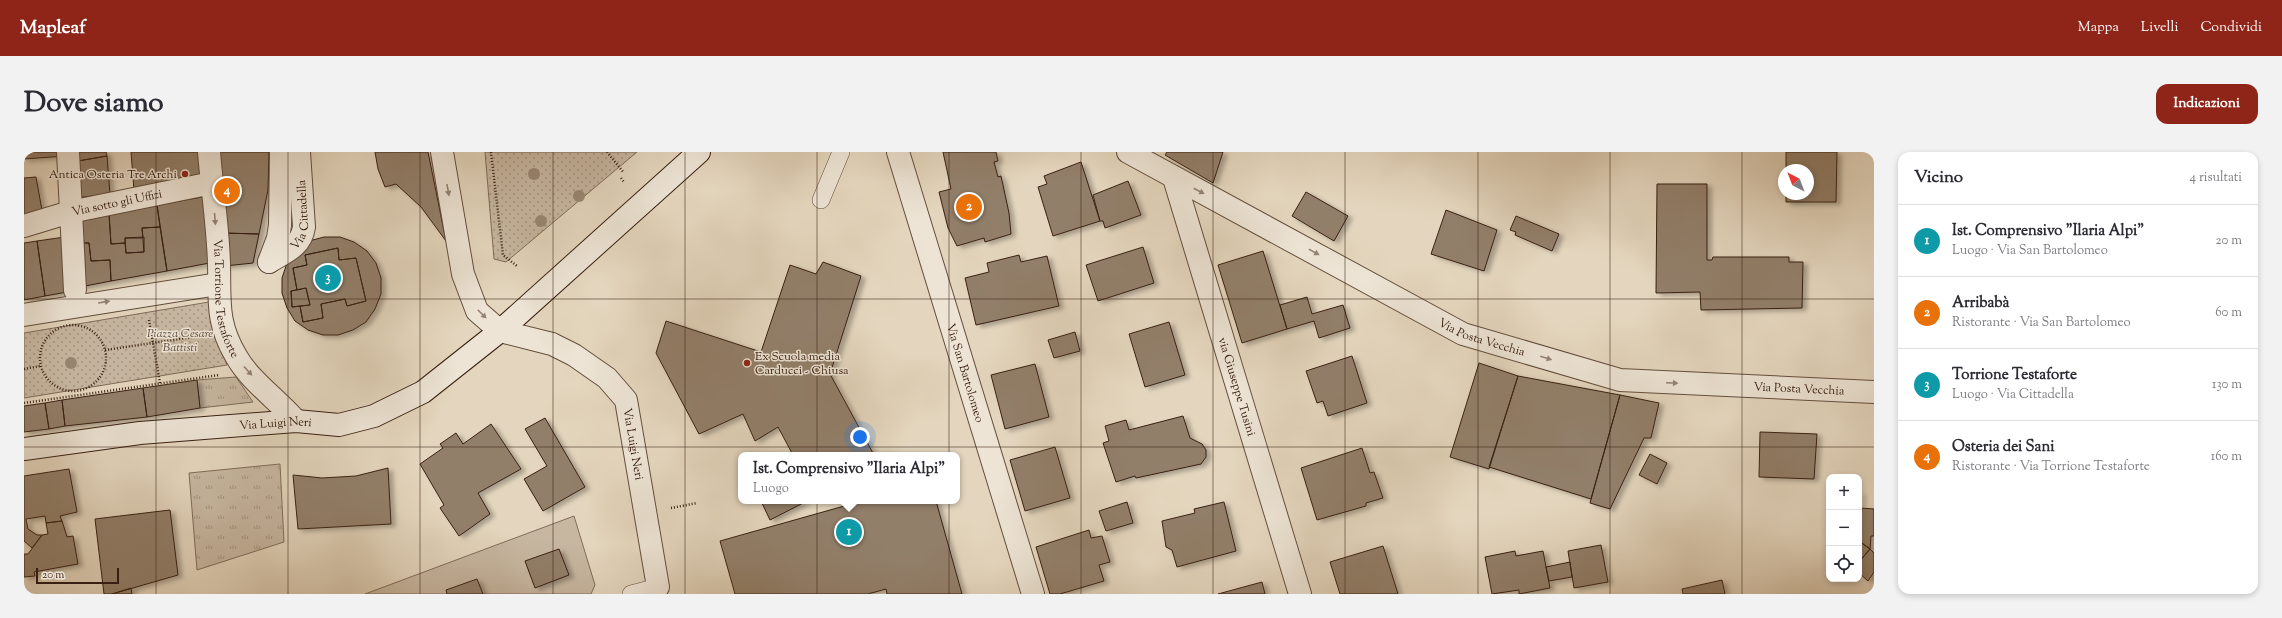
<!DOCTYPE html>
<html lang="it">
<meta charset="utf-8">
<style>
body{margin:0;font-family:"Sorts Mill Goudy",serif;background:#f2f2f3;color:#2b2b33}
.controls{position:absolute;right:12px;bottom:12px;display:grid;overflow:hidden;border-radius:8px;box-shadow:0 2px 6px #0003}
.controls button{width:36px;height:36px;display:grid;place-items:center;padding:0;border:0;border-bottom:1px solid #e1e1e2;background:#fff;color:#2b2b33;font:20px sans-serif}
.compass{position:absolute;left:1754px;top:12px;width:36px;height:36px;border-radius:50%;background:#fff;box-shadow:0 2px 6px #0003;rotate:318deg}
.scale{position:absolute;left:12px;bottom:10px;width:83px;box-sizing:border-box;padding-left:4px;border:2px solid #392012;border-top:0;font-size:11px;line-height:14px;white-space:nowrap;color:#392012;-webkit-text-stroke:3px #ede4d5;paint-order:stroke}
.you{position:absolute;left:836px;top:285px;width:14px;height:14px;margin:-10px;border:3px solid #fff;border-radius:50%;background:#1a73e8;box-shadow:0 0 0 6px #1a73e833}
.badge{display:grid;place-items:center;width:26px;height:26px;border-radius:50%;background:#8f2418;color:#fff;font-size:13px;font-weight:700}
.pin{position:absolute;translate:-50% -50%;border:2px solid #fff;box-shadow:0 1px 4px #0006}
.popup{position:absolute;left:714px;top:300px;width:222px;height:52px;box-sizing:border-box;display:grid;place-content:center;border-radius:8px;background:#fff;filter:drop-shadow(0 1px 3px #0005);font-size:13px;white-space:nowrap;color:#7c7c81}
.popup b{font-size:15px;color:#2b2b33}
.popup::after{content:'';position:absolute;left:50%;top:100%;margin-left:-8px;border:8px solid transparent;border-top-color:#fff}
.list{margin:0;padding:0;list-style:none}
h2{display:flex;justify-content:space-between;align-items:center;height:52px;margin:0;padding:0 16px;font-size:17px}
h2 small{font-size:13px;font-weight:400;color:#7c7c81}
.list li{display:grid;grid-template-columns:26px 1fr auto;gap:12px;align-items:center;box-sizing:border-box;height:72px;padding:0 16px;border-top:1px solid #e1e1e2}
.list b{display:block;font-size:15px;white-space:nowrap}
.list p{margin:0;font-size:13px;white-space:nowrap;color:#7c7c81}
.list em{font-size:13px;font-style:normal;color:#7c7c81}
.icon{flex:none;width:22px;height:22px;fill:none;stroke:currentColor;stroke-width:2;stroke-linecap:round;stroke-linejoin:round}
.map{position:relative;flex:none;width:1850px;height:442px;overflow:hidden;border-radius:12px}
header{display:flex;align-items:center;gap:24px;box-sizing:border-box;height:56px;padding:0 20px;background:#8f2418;color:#fff}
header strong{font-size:19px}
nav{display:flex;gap:22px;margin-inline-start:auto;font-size:14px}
.intro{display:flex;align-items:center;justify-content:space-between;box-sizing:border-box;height:96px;padding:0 24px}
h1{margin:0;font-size:28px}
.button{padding:10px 18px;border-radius:12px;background:#8f2418;color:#fff;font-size:14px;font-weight:700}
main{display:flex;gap:24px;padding:0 24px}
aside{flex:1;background:#fff;border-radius:12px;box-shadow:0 2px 6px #0003}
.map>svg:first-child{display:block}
.grass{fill:url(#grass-tufts);stroke:#806c5a}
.park{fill:url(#park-dots);stroke:#806c5a}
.garden{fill:#c7b7a1;stroke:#806c5a}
.building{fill:#927f6b;stroke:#392012;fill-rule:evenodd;filter:url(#shadow)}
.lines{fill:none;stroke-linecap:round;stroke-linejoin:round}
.service-casing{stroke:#644e3d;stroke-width:18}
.pedestrian-casing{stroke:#644e3d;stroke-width:24}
.minor-casing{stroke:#644e3d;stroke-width:24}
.secondary-casing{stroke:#392012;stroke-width:24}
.path{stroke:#392012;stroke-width:2.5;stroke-dasharray:1 2;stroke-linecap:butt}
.service{stroke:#ede4d5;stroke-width:17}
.pedestrian{stroke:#ede4d5;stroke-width:22}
.minor{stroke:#ede4d5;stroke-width:22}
.secondary{stroke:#ede4d5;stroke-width:22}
.tree{fill:#998773}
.oneway{fill:#938274}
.grid{fill:none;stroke:#392012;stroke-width:1;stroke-opacity:0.55}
.poi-dot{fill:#8f2418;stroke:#ede4d5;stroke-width:1.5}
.labels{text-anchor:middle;stroke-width:3;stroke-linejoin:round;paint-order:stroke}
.poi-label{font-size:12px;fill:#392012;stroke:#ede4d5;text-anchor:end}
.street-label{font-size:12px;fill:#392012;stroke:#ede4d5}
.park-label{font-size:12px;font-style:italic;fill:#5c4636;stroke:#ede4d5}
</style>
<header>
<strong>Mapleaf</strong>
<nav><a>Mappa</a><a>Livelli</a><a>Condividi</a></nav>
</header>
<div class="intro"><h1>Dove siamo</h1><a class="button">Indicazioni</a></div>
<main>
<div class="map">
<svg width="1850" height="442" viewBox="0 0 1850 442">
<defs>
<pattern id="grass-tufts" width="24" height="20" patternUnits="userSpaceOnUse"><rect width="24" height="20" fill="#c7b7a1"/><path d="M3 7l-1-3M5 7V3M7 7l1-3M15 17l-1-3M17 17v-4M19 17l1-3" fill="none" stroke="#a39482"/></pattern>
<pattern id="park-dots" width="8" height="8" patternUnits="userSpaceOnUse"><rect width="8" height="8" fill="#c7b7a1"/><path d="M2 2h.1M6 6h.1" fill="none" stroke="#a39482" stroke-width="1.8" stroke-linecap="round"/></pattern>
<filter id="shadow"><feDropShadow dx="4.5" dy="2.5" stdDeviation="2" flood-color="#0004"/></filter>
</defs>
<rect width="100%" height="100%" fill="#e4d6be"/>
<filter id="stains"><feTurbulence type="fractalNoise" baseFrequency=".005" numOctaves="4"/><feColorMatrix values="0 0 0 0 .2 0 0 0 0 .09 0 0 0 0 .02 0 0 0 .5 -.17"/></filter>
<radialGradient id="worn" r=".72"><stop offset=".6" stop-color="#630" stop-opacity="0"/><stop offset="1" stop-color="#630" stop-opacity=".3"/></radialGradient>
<path class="grass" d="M 212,225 L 229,250 L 176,256 L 173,228 Z
M 256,312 L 260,390 L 173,418 L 165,321 Z"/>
<path class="park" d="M 461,0 L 613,0 L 482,110 L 470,107 Z
M 185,150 L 190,175 L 203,213 L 0,246 L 0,181 Z"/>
<path class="garden" d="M 550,364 L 571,433 L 567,442 L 341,442 Z"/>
<path class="building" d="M 0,0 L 41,0 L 41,4 L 0,7 Z
M 47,0 L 82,0 L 83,4 L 48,10 Z
M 107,0 L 175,0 L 177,27 L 110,38 Z
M 191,0 L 245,0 L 244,38 L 235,82 L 198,81 Z
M 351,0 L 404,0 L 422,89 L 397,55 L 372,32 L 361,35 L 354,17 Z
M 919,0 L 972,0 L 974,9 L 970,10 L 974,25 L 977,24 L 985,61 L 987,82 L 961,90 L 960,86 L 933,94 L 924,76 L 915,40 L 927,37 Z
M 1143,0 L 1199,0 L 1189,31 L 1141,3 Z
M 1762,0 L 1813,0 L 1812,50 L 1762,50 L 1762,42 L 1784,42 L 1784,18 L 1762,18 Z
M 83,4 L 86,42 L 51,46 L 48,10 Z
M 1057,10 L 1076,69 L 1029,84 L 1014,35 L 1023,32 L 1020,24 Z
M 12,25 L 19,64 L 0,68 L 0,26 Z
M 1104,29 L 1117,63 L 1081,76 L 1079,69 L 1076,69 L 1069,43 Z
M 1633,32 L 1683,32 L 1683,108 L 1688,108 L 1689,105 L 1765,105 L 1765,110 L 1779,110 L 1778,156 L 1677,158 L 1676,140 L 1632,141 Z
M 1282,40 L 1324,64 L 1310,89 L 1268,64 Z
M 184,44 L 191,110 L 143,119 L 133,53 Z
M 133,53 L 136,75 L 118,76 L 119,86 L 101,86 L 101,91 L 87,92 L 85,62 Z
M 1422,58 L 1473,78 L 1460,119 L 1407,102 Z
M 85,62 L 87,92 L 101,91 L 102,101 L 120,100 L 118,76 L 136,75 L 143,119 L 87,129 L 86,108 L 67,109 L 65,91 L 54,91 L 53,69 Z
M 1492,64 L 1535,82 L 1528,99 L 1491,83 L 1492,80 L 1486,78 Z
M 198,81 L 235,82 L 229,111 L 201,114 Z
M 41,85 L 43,140 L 21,144 L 13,89 Z
M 120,85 L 120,100 L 102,101 L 101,86 Z
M 300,85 L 316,85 L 330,90 L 343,99 L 352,111 L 357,126 L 357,142 L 351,157 L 342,170 L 329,178 L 314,183 L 299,183 L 284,178 L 271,169 L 263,156 L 258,141 L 258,126 L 263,111 L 285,89 ZM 314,96 L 315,108 L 332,106 L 342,149 L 323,154 L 321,147 L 297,152 L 299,166 L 279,170 L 276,154 L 268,155 L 267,139 L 273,138 L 269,116 L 283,113 L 281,103 Z
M 13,89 L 21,144 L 0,148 L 0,91 Z
M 54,91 L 65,91 L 67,109 L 86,108 L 87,129 L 56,135 Z
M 1119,95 L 1130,131 L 1074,149 L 1062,113 Z
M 314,96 L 315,108 L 332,106 L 342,149 L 323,154 L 321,147 L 297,152 L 299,166 L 279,170 L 276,154 L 286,153 L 282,136 L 273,138 L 269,116 L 283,113 L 281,103 Z
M 1239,99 L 1263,177 L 1218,191 L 1194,113 Z
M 995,103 L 997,110 L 1023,104 L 1035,154 L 952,173 L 941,126 L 965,120 L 963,111 Z
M 799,110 L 837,124 L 806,222 L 850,303 L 769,303 L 754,275 L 731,289 L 719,262 L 675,282 L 632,201 L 642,169 L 737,200 L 766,113 L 792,122 Z
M 282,136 L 286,153 L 268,155 L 267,139 Z
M 1283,145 L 1288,162 L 1319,153 L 1326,176 L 1295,186 L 1290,169 L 1263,177 L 1256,153 Z
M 1145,170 L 1161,223 L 1121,235 L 1105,182 Z
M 1051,180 L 1056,199 L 1030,206 L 1024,188 Z
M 1328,204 L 1343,251 L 1304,264 L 1299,249 L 1293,251 L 1282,219 Z
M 1455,211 L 1494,224 L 1465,317 L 1426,305 Z
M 1011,212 L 1025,265 L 981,277 L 967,223 Z
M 1494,224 L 1596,243 L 1567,347 L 1465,315 Z
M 173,228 L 176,256 L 123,265 L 119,236 Z
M 119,236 L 123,265 L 41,274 L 38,248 Z
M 1596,243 L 1635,251 L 1627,286 L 1620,286 L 1586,357 L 1566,351 Z
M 38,248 L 41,274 L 25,277 L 21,251 Z
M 21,251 L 25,277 L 0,280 L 0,254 Z
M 1159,264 L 1166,286 L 1178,292 L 1182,298 L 1182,305 L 1177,312 L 1112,326 L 1111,324 L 1092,330 L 1079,291 L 1085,289 L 1081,274 L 1102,268 L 1105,278 Z
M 521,266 L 561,335 L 519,359 L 500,327 L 523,314 L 501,277 Z
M 467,272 L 497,317 L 454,341 L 466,362 L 435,384 L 416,356 L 420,353 L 396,312 L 419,296 L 416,292 L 432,281 L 439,292 Z
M 1736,280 L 1793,282 L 1790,327 L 1735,325 Z
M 1031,295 L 1046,346 L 1001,359 L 986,308 Z
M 1338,296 L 1346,321 L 1350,320 L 1359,346 L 1342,351 L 1342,354 L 1293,368 L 1277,316 Z
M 1626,302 L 1643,311 L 1633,332 L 1615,323 Z
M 364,316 L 367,372 L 274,377 L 269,323 L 298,326 L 332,324 Z
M 45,317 L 53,360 L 36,364 L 38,369 L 22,371 L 21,364 L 2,367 L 4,377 L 13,383 L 18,383 L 8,396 L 0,389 L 0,324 Z
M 1835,340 L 1837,341 L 1836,356 L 1850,357 L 1850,384 L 1847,384 L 1846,397 L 1835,389 Z
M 737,349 L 783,349 L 746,368 Z
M 838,349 L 912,349 L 938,442 L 863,442 L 862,437 L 844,442 L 711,442 L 696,389 Z
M 1103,350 L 1109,371 L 1082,379 L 1075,359 Z
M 1200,350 L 1212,399 L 1153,415 L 1148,398 L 1142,395 L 1138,369 L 1171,361 L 1170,357 Z
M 146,358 L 154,423 L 88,442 L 80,442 L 71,367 Z
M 38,369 L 43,385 L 49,384 L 54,412 L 10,420 L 11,424 L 0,425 L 0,402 L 4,402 L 18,383 L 24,382 L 22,371 Z
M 1065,378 L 1067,386 L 1078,384 L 1086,410 L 1075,413 L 1080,429 L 1036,442 L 1026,442 L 1012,395 Z
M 1835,389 L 1846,397 L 1835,410 Z
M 1577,393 L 1584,430 L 1550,436 L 1544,399 Z
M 1359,394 L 1374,442 L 1316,442 L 1306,410 Z
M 535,397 L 545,423 L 511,436 L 501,409 Z
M 1846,397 L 1850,401 L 1850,420 L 1844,429 L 1835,421 L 1835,410 Z
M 1491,399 L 1492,404 L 1519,399 L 1526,436 L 1495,442 L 1495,438 L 1468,442 L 1461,405 Z
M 1546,410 L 1548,425 L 1525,429 L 1522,415 Z
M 453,427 L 459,442 L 423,442 L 422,438 Z
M 1698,428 L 1701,442 L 1659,442 L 1658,437 Z
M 1238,430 L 1241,442 L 1194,442 Z
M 107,436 L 108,442 L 88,442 Z"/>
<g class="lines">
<defs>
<path id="service" d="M 797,48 L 817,0
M 607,442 L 634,435 L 634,442"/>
<g id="pedestrian">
<path d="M 44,0 L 51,138"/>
<path id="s1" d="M 185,0 C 188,37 194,75 195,112 C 196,149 192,170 212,204 C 226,229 253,247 272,269"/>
<path id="s2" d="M 0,74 L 46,60 L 188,31"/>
<path id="s3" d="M 245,110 C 261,100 277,95 280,75 L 275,0"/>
<path d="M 245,110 L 254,86 L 256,73 L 257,0"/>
<path d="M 0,163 L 194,132"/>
</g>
<g id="minor">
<path id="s4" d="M 418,0 L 439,122 L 453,159 L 476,179 L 528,192 L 550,203 L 583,226 L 602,248 L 634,435"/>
<path id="s5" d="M 874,0 L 1009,442"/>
<path id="s6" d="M 1104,0 L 1439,182 L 1596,228 L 1850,240"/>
<path id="s7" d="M 1150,26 L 1276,442"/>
</g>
<g id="secondary">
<path id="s8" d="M 0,297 L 116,281 L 272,269 L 315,273 L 350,264 L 399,240 L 476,179 L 675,0"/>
</g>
</defs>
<use href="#service" class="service-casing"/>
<use href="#pedestrian" class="pedestrian-casing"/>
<use href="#minor" class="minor-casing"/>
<use href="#secondary" class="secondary-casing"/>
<path class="path" d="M 467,0 L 479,103 L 493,114
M 583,0 L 600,21
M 597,26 L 600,30
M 125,168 L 136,231
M16 206a33 33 0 1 1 66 0a33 33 0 1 1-66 0Z
M 81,198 L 176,184
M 0,217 L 16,214
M 0,251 L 195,223
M 647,356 L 673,351"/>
<use href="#service" class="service"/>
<use href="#pedestrian" class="pedestrian"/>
<use href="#minor" class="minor"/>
<use href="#secondary" class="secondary"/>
</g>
<g class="tree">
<circle cx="510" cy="22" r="6"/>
<circle cx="555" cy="44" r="6"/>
<circle cx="517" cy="69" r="6"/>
<circle cx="47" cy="211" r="6"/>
</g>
<defs><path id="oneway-solid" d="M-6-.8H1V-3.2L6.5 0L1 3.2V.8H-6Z"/></defs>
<g class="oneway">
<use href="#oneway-solid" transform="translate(424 38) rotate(80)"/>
<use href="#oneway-solid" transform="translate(1175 39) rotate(28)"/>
<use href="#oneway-solid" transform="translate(191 67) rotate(85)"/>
<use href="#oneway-solid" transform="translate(1290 100) rotate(29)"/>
<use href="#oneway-solid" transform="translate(80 150) rotate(-9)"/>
<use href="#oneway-solid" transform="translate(458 162) rotate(45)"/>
<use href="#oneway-solid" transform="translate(1522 206) rotate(17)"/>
<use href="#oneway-solid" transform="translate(224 219) rotate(48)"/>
<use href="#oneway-solid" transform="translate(1648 231) rotate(3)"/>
</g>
<path class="grid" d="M 132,0 L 132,442M 264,0 L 264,442M 396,0 L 396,442M 529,0 L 529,442M 661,0 L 661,442M 793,0 L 793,442M 925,0 L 925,442M 1057,0 L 1057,442M 1189,0 L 1189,442M 1321,0 L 1321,442M 1454,0 L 1454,442M 1586,0 L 1586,442M 1718,0 L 1718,442M 0,147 L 1850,147M 0,295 L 1850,295"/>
<g class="poi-dot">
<circle cx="161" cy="22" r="4"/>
<circle cx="723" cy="211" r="4"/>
</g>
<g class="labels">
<g class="poi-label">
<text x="153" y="26">Antica Osteria Tre Archi</text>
<text x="731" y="208" text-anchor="start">Ex Scuola media<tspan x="731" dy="14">Carducci - Chiusa</tspan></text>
</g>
<g class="street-label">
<text dy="4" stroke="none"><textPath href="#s2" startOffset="96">Via sotto gli Uffizi</textPath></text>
<text dy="4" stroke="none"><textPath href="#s3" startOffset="63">Via Cittadella</textPath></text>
<text dy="4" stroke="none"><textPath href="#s1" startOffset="148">Via Torrione Testaforte</textPath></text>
<text dy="4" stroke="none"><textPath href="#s6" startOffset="400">Via Posta Vecchia</textPath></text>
<text dy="4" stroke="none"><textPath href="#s5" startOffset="231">Via San Bartolomeo</textPath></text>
<text dy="4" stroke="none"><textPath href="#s7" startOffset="218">via Giuseppe Tusini</textPath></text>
<text dy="4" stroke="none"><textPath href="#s6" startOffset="724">Via Posta Vecchia</textPath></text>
<text dy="4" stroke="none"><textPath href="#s8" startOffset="253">Via Luigi Neri</textPath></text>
<text dy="4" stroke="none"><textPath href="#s4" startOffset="386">Via Luigi Neri</textPath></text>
</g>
<g class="park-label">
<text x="156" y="185">Piazza Cesare<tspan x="156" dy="14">Battisti</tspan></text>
</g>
</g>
<rect width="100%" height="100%" filter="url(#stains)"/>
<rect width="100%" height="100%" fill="url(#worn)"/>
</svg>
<div class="controls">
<button>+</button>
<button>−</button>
<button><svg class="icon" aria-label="locate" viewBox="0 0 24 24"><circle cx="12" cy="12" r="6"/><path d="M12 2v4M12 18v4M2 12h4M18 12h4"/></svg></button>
</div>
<svg class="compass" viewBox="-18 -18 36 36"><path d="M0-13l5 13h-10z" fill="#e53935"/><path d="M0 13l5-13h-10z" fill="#7c7c81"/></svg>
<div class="scale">20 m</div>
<div class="you"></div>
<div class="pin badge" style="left:825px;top:380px;background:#0f9aa8">1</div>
<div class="popup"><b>Ist. Comprensivo &quot;Ilaria Alpi&quot;</b>Luogo</div>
<div class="pin badge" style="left:945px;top:55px;background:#e8710a">2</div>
<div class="pin badge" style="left:304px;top:126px;background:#0f9aa8">3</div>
<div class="pin badge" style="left:203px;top:39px;background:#e8710a">4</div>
</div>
<aside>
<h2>Vicino<small>4 risultati</small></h2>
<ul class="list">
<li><span class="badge" style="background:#0f9aa8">1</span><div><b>Ist. Comprensivo &quot;Ilaria Alpi&quot;</b><p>Luogo · Via San Bartolomeo</p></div><em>20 m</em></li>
<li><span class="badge" style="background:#e8710a">2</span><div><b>Arribabà</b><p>Ristorante · Via San Bartolomeo</p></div><em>60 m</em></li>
<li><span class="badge" style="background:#0f9aa8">3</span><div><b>Torrione Testaforte</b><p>Luogo · Via Cittadella</p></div><em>130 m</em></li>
<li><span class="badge" style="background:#e8710a">4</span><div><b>Osteria dei Sani</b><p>Ristorante · Via Torrione Testaforte</p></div><em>160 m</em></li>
</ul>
</aside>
</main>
